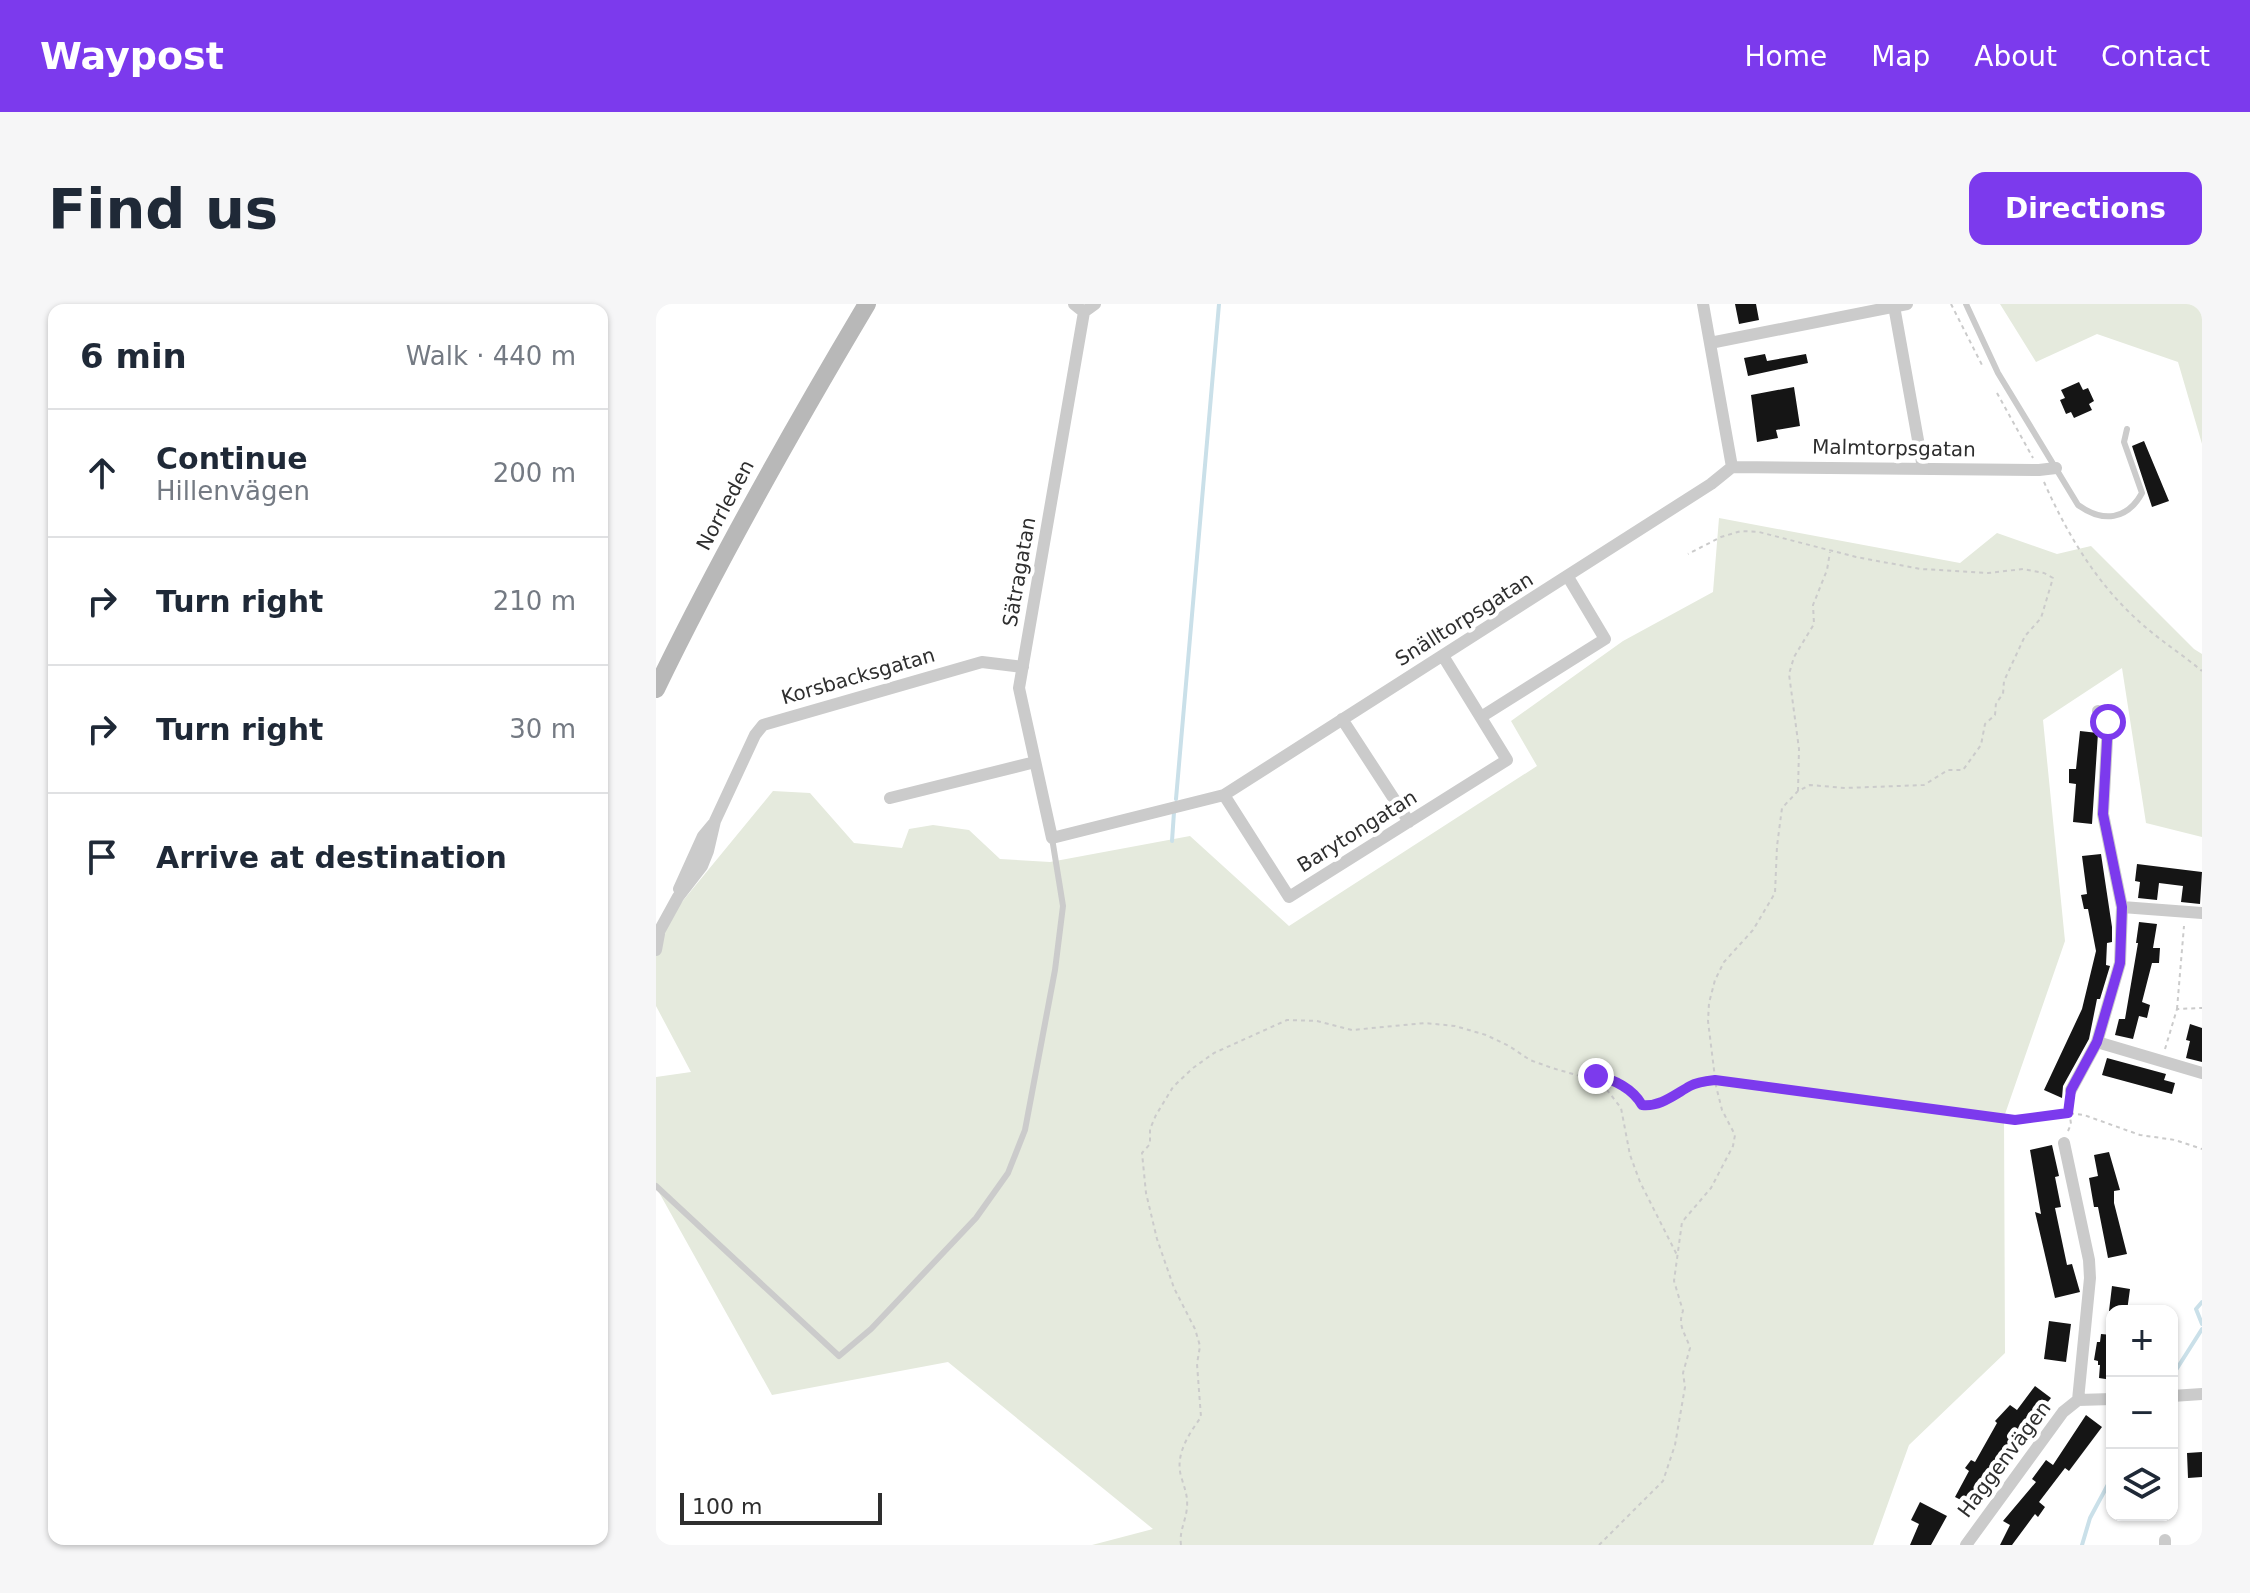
<!DOCTYPE html>
<meta charset="utf-8">
<style>
body{margin:0;font-family:"DejaVu Sans",sans-serif;background:#f6f6f7;color:#1f2937}
.controls{position:absolute;right:24px;bottom:24px;display:grid;overflow:hidden;border-radius:16px;box-shadow:0 2px 6px #0004}
.controls button{width:72px;height:72px;display:grid;place-items:center;padding:0;border:0;border-bottom:2px solid #e0e1e3;background:#fff;color:#1f2937;font:40px sans-serif}
.scale{position:absolute;left:24px;bottom:20px;width:202px;box-sizing:border-box;padding-left:8px;border:4px solid #2e2e2e;border-top:0;font-size:22px;line-height:28px;white-space:nowrap;color:#2e2e2e;-webkit-text-stroke:6px #fff;paint-order:stroke}
.stop{position:absolute;width:24px;height:24px;margin:-18px;border:6px solid #7c3aed;border-radius:50%;background:#fff}
.stop.end{background:#7c3aed;border-color:#fff;box-shadow:0 2px 8px #0008}
.list{margin:0;padding:0;list-style:none}
h2{display:flex;justify-content:space-between;align-items:center;height:104px;margin:0;padding:0 32px;font-size:34px}
h2 small{font-size:26px;font-weight:400;color:#747a83}
.list li{display:grid;grid-template-columns:52px 1fr auto;gap:24px;align-items:center;box-sizing:border-box;height:128px;padding:0 32px;border-top:2px solid #e0e1e3}
.list b{display:block;font-size:30px;white-space:nowrap}
.list p{margin:0;font-size:26px;white-space:nowrap;color:#747a83}
.list em{font-size:26px;font-style:normal;color:#747a83}
.icon{flex:none;width:44px;height:44px;fill:none;stroke:currentColor;stroke-width:2;stroke-linecap:round;stroke-linejoin:round}
.map{position:relative;flex:none;width:1546px;height:1241px;overflow:hidden;border-radius:16px}
header{display:flex;align-items:center;gap:48px;box-sizing:border-box;height:112px;padding:0 40px;background:#7c3aed;color:#fff}
header strong{font-size:38px}
nav{display:flex;gap:44px;margin-inline-start:auto;font-size:28px}
.intro{display:flex;align-items:center;justify-content:space-between;box-sizing:border-box;height:192px;padding:0 48px}
h1{margin:0;font-size:56px}
.button{padding:20px 36px;border-radius:16px;background:#7c3aed;color:#fff;font-size:28px;font-weight:700}
main{display:flex;gap:48px;padding:0 48px}
aside{flex:1;background:#fff;border-radius:16px;box-shadow:0 2px 6px #0004}
.map>svg:first-child{display:block}
.green{fill:#e5eadd}
.lines{fill:none;stroke-linecap:round;stroke-linejoin:round}
.stream{stroke:#cae0e9;stroke-width:4}
.building{fill:#151515}
.path{stroke:#cbcbcb;stroke-width:2;stroke-dasharray:4 4;stroke-linecap:butt}
.lane{stroke:#cbcbcb;stroke-width:6}
.street{stroke:#cbcbcb;stroke-width:12}
.secondary{stroke:#b8b8b8;stroke-width:18}
.route{stroke:#7c3aed;stroke-width:10}
.labels{text-anchor:middle;stroke-width:8;stroke-linejoin:round;paint-order:stroke}
.street-label{font-size:20px;fill:#2e2e2e;stroke:#fff}
</style>
<header>
<strong>Waypost</strong>
<nav><a>Home</a><a>Map</a><a>About</a><a>Contact</a></nav>
</header>
<div class="intro"><h1>Find us</h1><a class="button">Directions</a></div>
<main>
<aside>
<h2>6 min<small>Walk · 440 m</small></h2>
<ul class="list">
<li><svg class="icon" aria-label="ahead" viewBox="0 0 24 24"><path d="M12 20V5M6 11l6-6 6 6"/></svg><div><b>Continue</b><p>Hillenvägen</p></div><em>200 m</em></li>
<li><svg class="icon" aria-label="right" viewBox="0 0 24 24"><path d="M7 20v-9h11M14 6l5 5-5 5"/></svg><div><b>Turn right</b></div><em>210 m</em></li>
<li><svg class="icon" aria-label="right" viewBox="0 0 24 24"><path d="M7 20v-9h11M14 6l5 5-5 5"/></svg><div><b>Turn right</b></div><em>30 m</em></li>
<li><svg class="icon" aria-label="arrive" viewBox="0 0 24 24"><path d="M6 21V4h12l-3 4 3 4H6"/></svg><div><b>Arrive at destination</b></div></li>
</ul>
</aside>
<div class="map">
<svg width="1546" height="1241" viewBox="0 0 1546 1241">
<rect width="100%" height="100%" fill="#fff"/>
<path class="green" d="M 1344,0 L 1546,0 L 1546,140 L 1522,58 L 1441,30 L 1380,58 Z
M 1063,214 L 1304,259 L 1341,229 L 1401,250 L 1435,242 L 1538,345 L 1546,350 L 1546,533 L 1490,519 L 1466,364 L 1387,416 L 1409,637 L 1348,813 L 1349,1049 L 1253,1141 L 1217,1241 L 436,1241 L 497,1225 L 292,1058 L 116,1091 L 0,883 L 0,773 L 35,768 L 0,702 L 0,644 L 16,610 L 117,487 L 154,489 L 198,539 L 246,544 L 253,525 L 277,521 L 313,526 L 344,555 L 394,558 L 534,532 L 633,622 L 881,462 L 855,417 L 967,337 L 1057,288 Z"/>
<g class="lines">
<path class="stream" d="M 520,495 L 563,0
M 516,537 L 518,508
M 1546,998 L 1540,1005 L 1546,1020
M 1520,1066 L 1546,1025
M 1426,1241 L 1434,1214 L 1456,1173"/>
</g>
<path class="building" d="M 1079,0 L 1100,0 L 1103,16 L 1083,20 Z
M 1109,50 L 1111,57 L 1150,50 L 1152,59 L 1092,72 L 1088,54 Z
M 1423,78 L 1427,86 L 1432,84 L 1438,97 L 1433,100 L 1436,106 L 1418,114 L 1415,108 L 1410,110 L 1404,96 L 1409,94 L 1405,86 Z
M 1138,83 L 1144,122 L 1120,126 L 1122,134 L 1101,138 L 1095,91 Z
M 1488,137 L 1513,197 L 1496,203 L 1476,142 Z
M 1424,427 L 1442,429 L 1436,520 L 1417,518 L 1420,480 L 1413,479 L 1413,465 L 1420,465 Z
M 1445,550 L 1456,623 L 1456,638 L 1451,639 L 1450,661 L 1454,662 L 1444,695 L 1441,695 L 1433,735 L 1407,782 L 1406,794 L 1388,786 L 1426,705 L 1440,647 L 1432,605 L 1428,605 L 1425,591 L 1431,590 L 1426,552 Z
M 1481,560 L 1546,568 L 1544,600 L 1525,598 L 1527,582 L 1503,579 L 1501,596 L 1482,594 L 1484,578 L 1479,577 Z
M 1483,618 L 1501,620 L 1497,644 L 1504,644 L 1503,659 L 1496,659 L 1486,698 L 1494,701 L 1491,714 L 1483,712 L 1477,735 L 1459,731 L 1463,715 L 1469,715 L 1482,639 L 1480,639 Z
M 1534,720 L 1546,724 L 1546,758 L 1530,754 L 1534,737 L 1530,736 Z
M 1451,754 L 1510,770 L 1508,776 L 1519,779 L 1516,790 L 1446,771 Z
M 1396,841 L 1403,872 L 1399,873 L 1405,903 L 1399,904 L 1411,961 L 1416,960 L 1424,988 L 1399,994 L 1379,908 L 1385,910 L 1374,846 Z
M 1453,848 L 1464,886 L 1458,887 L 1458,899 L 1471,950 L 1452,954 L 1442,903 L 1438,903 L 1433,874 L 1442,872 L 1438,851 Z
M 1456,982 L 1474,985 L 1471,1007 L 1453,1007 Z
M 1393,1017 L 1415,1020 L 1410,1058 L 1388,1055 Z
M 1445,1030 L 1456,1031 L 1456,1076 L 1443,1074 L 1444,1061 L 1442,1061 L 1442,1057 L 1438,1056 L 1441,1038 L 1444,1038 Z
M 1379,1082 L 1395,1094 L 1380,1113 L 1374,1109 L 1357,1132 L 1364,1136 L 1349,1165 L 1337,1159 L 1323,1178 L 1328,1180 L 1317,1202 L 1299,1193 L 1313,1167 L 1309,1164 L 1315,1156 L 1319,1158 L 1341,1119 L 1339,1117 L 1354,1101 L 1361,1106 Z
M 1430,1111 L 1446,1123 L 1413,1167 L 1409,1164 L 1383,1198 L 1389,1203 L 1382,1213 L 1379,1210 L 1356,1241 L 1344,1241 L 1354,1221 L 1347,1217 L 1380,1178 L 1376,1175 L 1390,1156 L 1397,1161 Z
M 1546,1148 L 1546,1173 L 1532,1174 L 1531,1149 Z
M 1264,1198 L 1291,1212 L 1275,1241 L 1254,1241 L 1263,1220 L 1255,1216 Z"/>
<g class="lines">
<path class="path" d="M 1295,0 L 1327,63
M 1341,89 L 1377,154
M 1388,178 C 1412,232 1442,282 1487,321 C 1505,337 1527,351 1546,367
M 1142,487 L 1143,445 L 1133,370 L 1138,353 L 1158,320 L 1157,301 L 1171,266 L 1174,248
M 1521,705 L 1528,622
M 1509,745 L 1521,705 L 1546,704
M 941,773 L 965,804 L 974,851 L 984,878 L 1021,951
M 1412,827 L 1415,820 L 1412,798
M 525,1241 C 523,1227 530,1217 531,1203 C 532,1191 528,1183 525,1172 C 519,1150 533,1130 545,1113 L 541,1060 L 544,1042 L 539,1025 L 518,984 L 501,935 L 490,889 L 486,849 L 494,840 L 494,825 L 500,811 L 517,783 L 537,764 L 558,749 L 631,716 L 661,717 L 696,726 L 769,719 L 799,722 L 830,731 L 853,742 L 874,756 L 896,764 L 924,772 L 953,774 L 981,792 L 986,801 C 1009,804 1032,780 1059,776 L 1359,816 L 1412,809 L 1428,811 L 1484,831 L 1519,836 L 1546,845
M 943,1241 L 1007,1177 L 1019,1141 L 1029,1083 L 1027,1069 L 1034,1044 C 1030,1030 1021,1022 1027,1007 L 1018,977 L 1026,918 L 1055,884 L 1077,842 L 1079,831 L 1066,806 L 1060,782 L 1052,717 L 1053,699 L 1059,676 L 1068,658 L 1097,626 L 1119,589 L 1121,542 L 1126,504 L 1142,487 L 1154,481 L 1189,484 L 1268,481 L 1292,466 L 1307,466 L 1325,441 L 1329,420 L 1339,411 L 1340,399 L 1347,390 L 1348,377 L 1369,332 L 1385,314 L 1397,274 L 1388,269 L 1367,265 L 1332,269 L 1265,265 L 1200,253 L 1103,228 L 1085,227 L 1065,233 L 1032,250"/>
<path class="lane" d="M 1310,0 L 1342,69 L 1422,201 C 1447,219 1471,216 1486,189 L 1468,138 L 1471,125
M 0,882 L 183,1052 L 215,1025 L 320,914 L 352,869 L 369,826 L 399,666 L 407,602 L 396,534"/>
<path class="street" d="M 418,0 L 428,8 L 439,0
M 1047,0 L 1076,163
M 1238,2 L 1267,164
M 428,8 L 363,384 L 396,534 L 568,491 L 1055,180 L 1076,163
M 1054,39 L 1251,0
M 1076,163 L 1383,166 L 1400,164
M 825,413 L 949,335 L 912,273
M 686,415 L 753,518
M 568,491 L 633,593 L 851,456 L 787,352
M 234,494 L 379,458
M 23,585 L 47,532 L 57,520
M 1466,603 L 1546,609
M 0,633 L 22,593 L 46,562 L 52,547 L 59,517 L 99,431 L 107,421 L 326,358 L 367,363
M 0,646 L 3,630
M 1441,738 L 1546,769
M 1415,786 L 1441,738 L 1464,659 L 1466,603 L 1447,510 L 1452,418 L 1442,407
M 1408,839 L 1433,956 L 1434,974 L 1422,1096
M 1516,1092 L 1546,1090
M 1509,1236 L 1509,1241
M 1310,1241 L 1407,1108 L 1422,1096 L 1456,1095"/>
<path class="secondary" d="M 0,385 C 64,253 136,126 211,0"/>
</g>
<g class="lines">
<path class="route" d="M 940,772 C 958,775 977,785 986,801 C 1004,803 1018,791 1034,782 C 1041,778 1050,777 1059,776 L 1359,816 L 1412,809 L 1415,786 L 1441,738 L 1464,659 L 1466,603 L 1447,510 L 1452,418"/>
</g>
<g class="labels">
<g class="street-label">
<text transform="translate(1238 144) rotate(1)" y="7">Malmtorpsgatan</text>
<text transform="translate(69 201) rotate(-62)" y="7">Norrleden</text>
<text transform="translate(363 268) rotate(-80)" y="7">Sätragatan</text>
<text transform="translate(808 315) rotate(-32)" y="7">Snälltorpsgatan</text>
<text transform="translate(202 372) rotate(-16)" y="7">Korsbacksgatan</text>
<text transform="translate(701 527) rotate(-32)" y="7">Barytongatan</text>
<text transform="translate(1348 1155) rotate(-53)" y="7">Haggenvägen</text>
</g>
</g>
</svg>
<div class="controls">
<button>+</button>
<button>−</button>
<button><svg class="icon" aria-label="layers" viewBox="0 0 24 24"><path d="M12 4l9 5-9 5-9-5zM3 14l9 5 9-5"/></svg></button>
</div>
<div class="scale">100 m</div>
<div class="stop" style="left:1452px;top:418px"></div>
<div class="stop end" style="left:940px;top:772px"></div>
</div>
</main>
